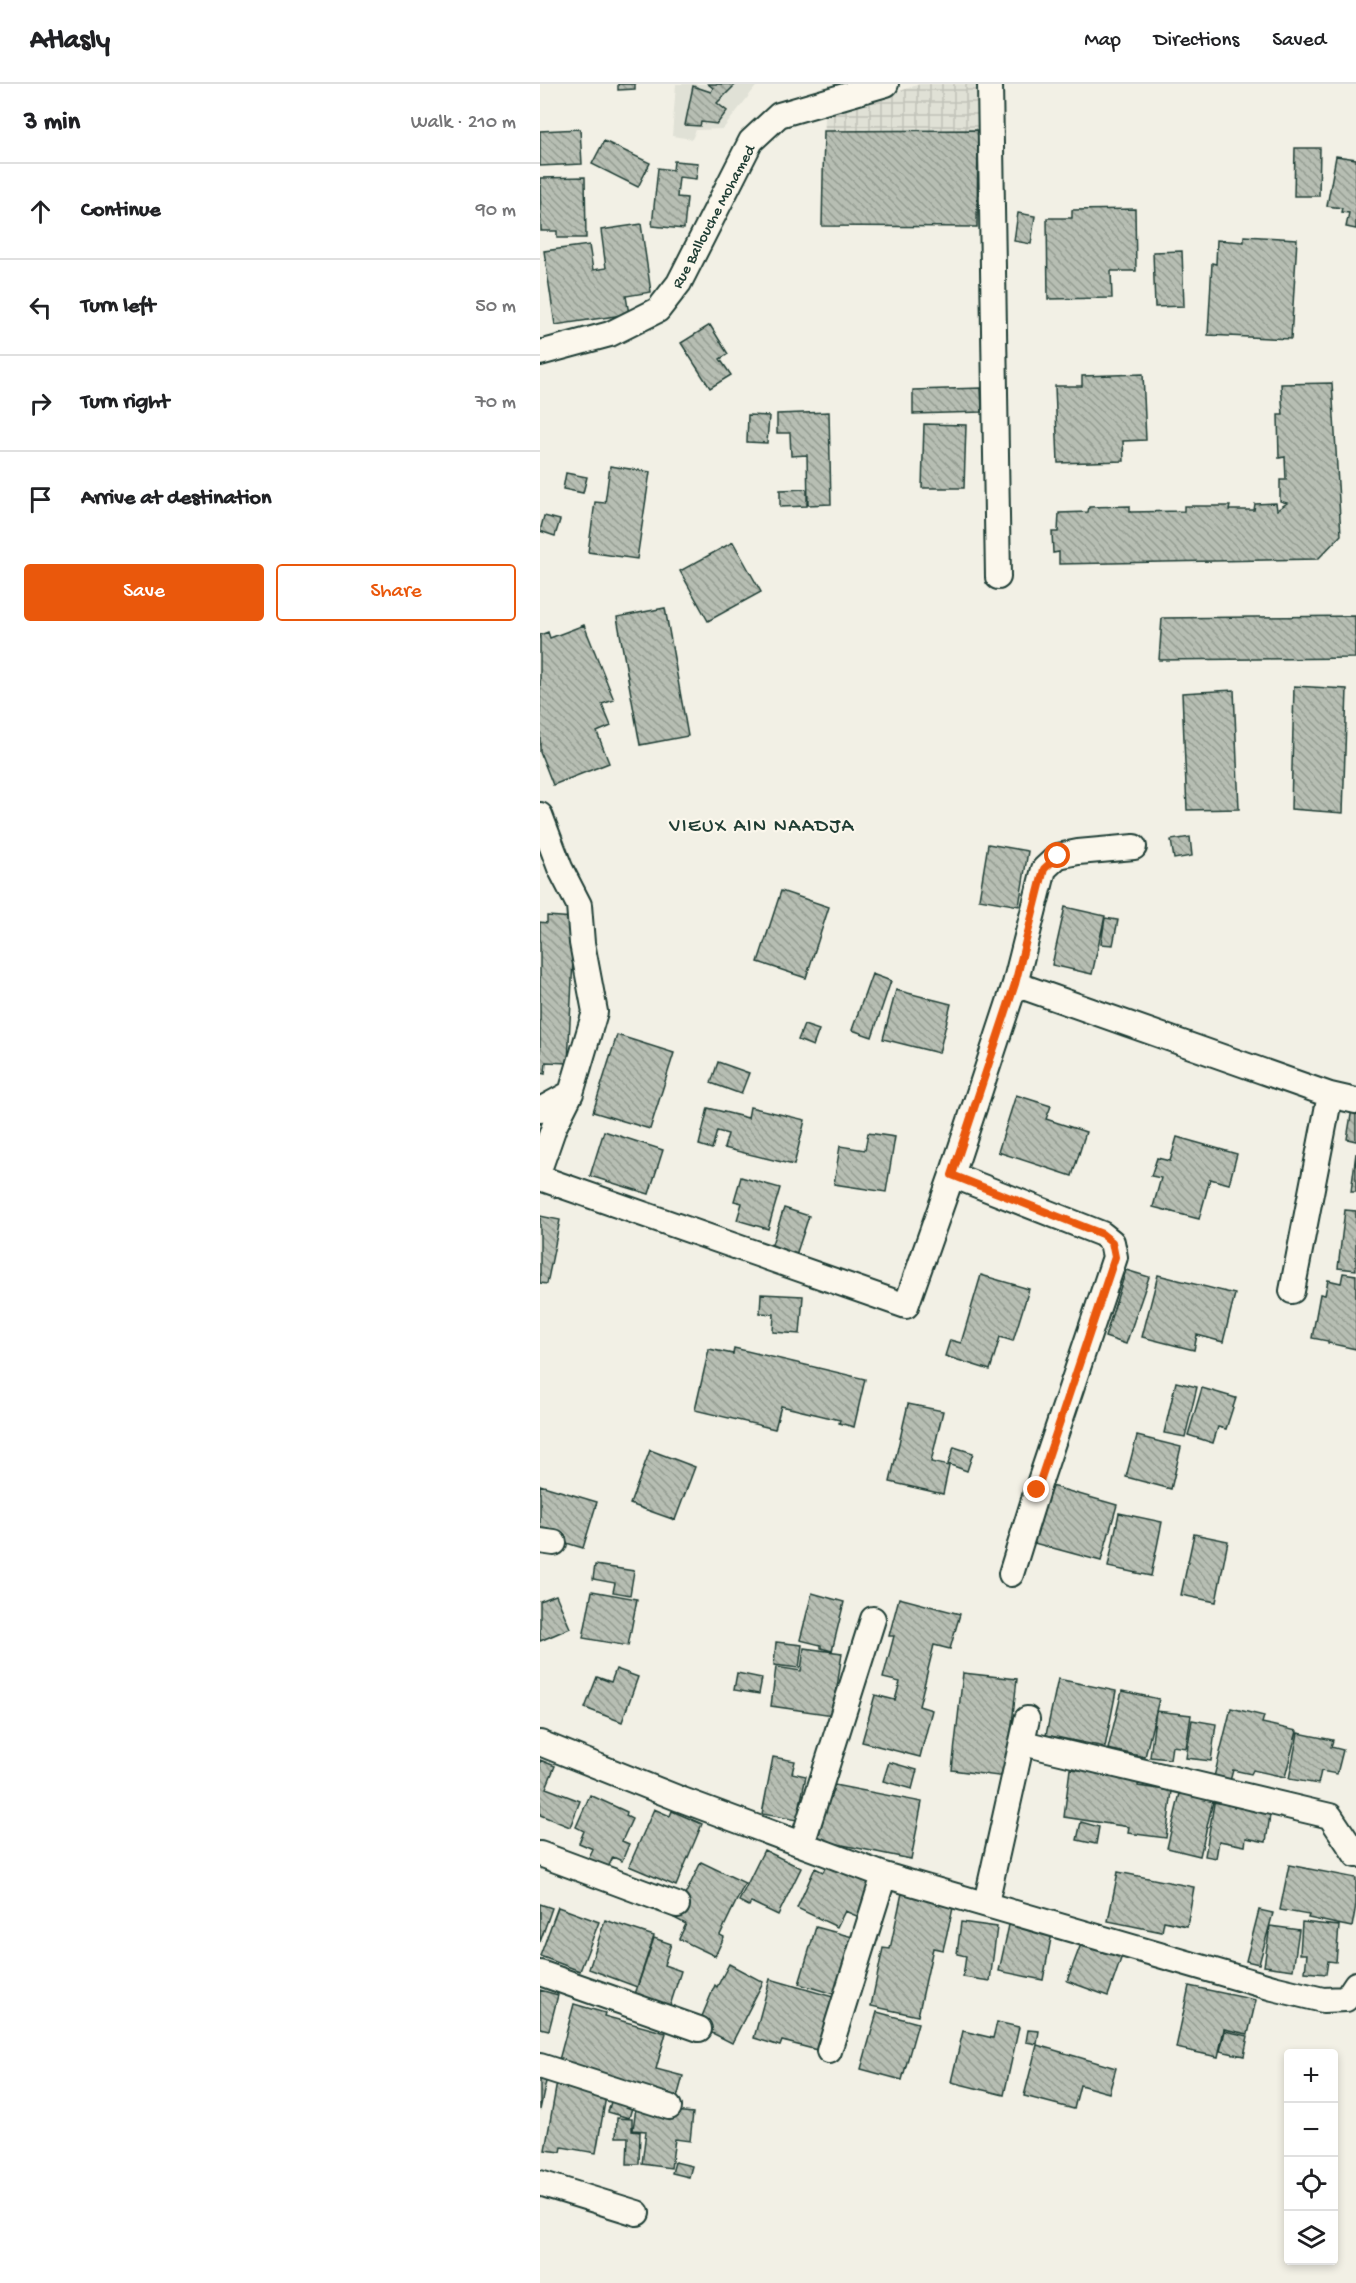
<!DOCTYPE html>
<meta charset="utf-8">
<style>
body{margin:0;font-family:"Gochi Hand",sans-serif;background:#f6f6f6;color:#202124}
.controls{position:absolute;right:18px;bottom:18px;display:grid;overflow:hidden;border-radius:6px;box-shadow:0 3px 9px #0003}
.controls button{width:54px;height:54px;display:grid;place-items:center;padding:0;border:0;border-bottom:2px solid #e0e0e0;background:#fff;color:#202124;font:30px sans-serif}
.stop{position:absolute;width:18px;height:18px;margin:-14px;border:4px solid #ea580c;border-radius:50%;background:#fff}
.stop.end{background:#ea580c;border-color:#fff;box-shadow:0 2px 6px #0008}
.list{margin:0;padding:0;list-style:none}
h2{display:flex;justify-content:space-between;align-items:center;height:78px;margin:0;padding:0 24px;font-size:26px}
h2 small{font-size:20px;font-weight:400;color:#757577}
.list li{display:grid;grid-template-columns:39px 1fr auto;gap:18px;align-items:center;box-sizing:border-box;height:96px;padding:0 24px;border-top:2px solid #e0e0e0}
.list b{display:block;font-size:22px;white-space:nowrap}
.list em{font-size:20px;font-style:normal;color:#757577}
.actions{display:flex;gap:12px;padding:18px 24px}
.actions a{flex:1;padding:14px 0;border:2px solid #ea580c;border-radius:6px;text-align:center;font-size:21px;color:#ea580c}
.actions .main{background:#ea580c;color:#fff}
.icon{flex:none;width:33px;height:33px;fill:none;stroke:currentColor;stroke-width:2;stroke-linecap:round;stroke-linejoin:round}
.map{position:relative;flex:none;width:816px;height:2199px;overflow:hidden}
header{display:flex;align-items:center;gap:36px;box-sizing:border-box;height:84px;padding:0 30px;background:#fff;border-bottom:2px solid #e0e0e0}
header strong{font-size:28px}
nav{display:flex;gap:33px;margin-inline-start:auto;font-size:21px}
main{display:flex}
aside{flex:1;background:#fff}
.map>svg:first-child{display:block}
.built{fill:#e0e1d6}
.industrial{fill:url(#industrial-grid)}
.building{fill:url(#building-back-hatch);stroke:#1f3d34;stroke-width:1.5}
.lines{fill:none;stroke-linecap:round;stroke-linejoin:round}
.minor-casing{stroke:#1f3d34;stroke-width:28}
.minor{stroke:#fbf7ec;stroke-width:24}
.route{stroke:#ea580c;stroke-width:8}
.labels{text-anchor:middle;stroke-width:4.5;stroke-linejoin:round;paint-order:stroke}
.street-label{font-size:16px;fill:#1f3d34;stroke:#fbf7ec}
.quarter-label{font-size:20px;letter-spacing:1.5px;fill:#1f3d34;stroke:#fbf7ec}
</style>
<header>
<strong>Atlasly</strong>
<nav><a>Map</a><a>Directions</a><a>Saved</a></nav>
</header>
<main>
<aside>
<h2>3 min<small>Walk · 210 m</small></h2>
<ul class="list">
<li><svg class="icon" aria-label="ahead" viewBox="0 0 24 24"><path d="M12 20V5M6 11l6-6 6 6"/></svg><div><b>Continue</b></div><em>90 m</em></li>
<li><svg class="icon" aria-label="left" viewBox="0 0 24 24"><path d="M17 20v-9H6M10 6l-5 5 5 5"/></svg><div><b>Turn left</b></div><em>50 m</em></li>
<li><svg class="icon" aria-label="right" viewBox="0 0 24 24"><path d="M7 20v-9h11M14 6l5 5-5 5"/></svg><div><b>Turn right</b></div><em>70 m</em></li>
<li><svg class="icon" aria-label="arrive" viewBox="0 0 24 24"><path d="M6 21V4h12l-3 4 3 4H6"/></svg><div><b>Arrive at destination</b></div></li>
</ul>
<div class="actions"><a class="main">Save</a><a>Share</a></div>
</aside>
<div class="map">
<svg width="816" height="2199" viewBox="0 0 816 2199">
<defs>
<pattern id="industrial-grid" width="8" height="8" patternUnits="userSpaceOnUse" patternTransform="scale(1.5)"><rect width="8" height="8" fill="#e0e1d6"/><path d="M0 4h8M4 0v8" fill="none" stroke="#c0c2b8"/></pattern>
<pattern id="building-back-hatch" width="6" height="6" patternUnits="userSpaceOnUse" patternTransform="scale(1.5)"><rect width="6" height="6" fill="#b7beb3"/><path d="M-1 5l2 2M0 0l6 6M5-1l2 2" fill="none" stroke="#949c92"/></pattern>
</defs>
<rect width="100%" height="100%" fill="#f2f0e5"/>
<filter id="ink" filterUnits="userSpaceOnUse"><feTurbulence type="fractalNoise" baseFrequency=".0167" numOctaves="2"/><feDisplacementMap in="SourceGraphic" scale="12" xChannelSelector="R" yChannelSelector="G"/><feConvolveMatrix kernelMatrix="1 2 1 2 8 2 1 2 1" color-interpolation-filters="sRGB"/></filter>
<g filter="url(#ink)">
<path class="built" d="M 136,0 L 218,0 L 183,45 L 156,46 L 152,55 L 132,52 Z"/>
<path class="industrial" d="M 380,0 L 438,0 L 437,143 L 282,142 L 285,33 Z"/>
<path class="building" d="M 78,0 L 95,0 L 95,5 L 78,6 Z
M 168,0 L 196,0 L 177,19 L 187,27 L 177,40 L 161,38 L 160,42 L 145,41 L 153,2 L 171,8 L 173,4 Z
M 40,45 L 42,80 L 0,82 L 0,47 Z
M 438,46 L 437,143 L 282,142 L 284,47 Z
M 64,57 L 110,79 L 98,103 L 52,80 Z
M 755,64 L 780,64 L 779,112 L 754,112 Z
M 796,72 L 816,75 L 816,145 L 806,143 L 809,129 L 801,128 L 802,124 L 787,122 Z
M 134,77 L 158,79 L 156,95 L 139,93 L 137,113 L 147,114 L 144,145 L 112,142 L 118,84 L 133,86 Z
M 45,93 L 46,154 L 17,154 L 17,147 L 1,147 L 0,94 Z
M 595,125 L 596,187 L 571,187 L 572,214 L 508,215 L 507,134 L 532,134 L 532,126 Z
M 478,129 L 495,132 L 491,160 L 474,157 Z
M 101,140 L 111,208 L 86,212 L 89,230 L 15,241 L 4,167 L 49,161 L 53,186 L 66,184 L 61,146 Z
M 704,152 L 757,155 L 751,255 L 668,251 L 672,179 L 676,180 L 677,156 L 704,158 Z
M 642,167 L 644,222 L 615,223 L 613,168 Z
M 170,241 L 188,270 L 180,275 L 191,291 L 170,304 L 141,259 Z
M 603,290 L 606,356 L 583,357 L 584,377 L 518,379 L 515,302 L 542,302 L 542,292 Z
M 792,299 L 801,451 L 778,475 L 519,480 L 519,468 L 513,469 L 512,448 L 518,448 L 519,429 L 548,428 L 549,423 L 590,422 L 590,428 L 644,427 L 644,422 L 690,422 L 689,426 L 714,426 L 715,420 L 736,419 L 737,426 L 747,419 L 740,417 L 740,396 L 746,396 L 745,373 L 739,374 L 738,331 L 743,331 L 741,300 Z
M 441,304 L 442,328 L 373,330 L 373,306 Z
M 289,328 L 291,420 L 268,421 L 267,371 L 251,372 L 250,349 L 237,349 L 237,330 Z
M 208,331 L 229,332 L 227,359 L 207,358 Z
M 384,340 L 426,341 L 424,404 L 382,404 Z
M 70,382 L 110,388 L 97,475 L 48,468 L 55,418 L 65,419 Z
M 26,389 L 47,393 L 43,409 L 23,405 Z
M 267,405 L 267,422 L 240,423 L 240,406 Z
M 4,432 L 20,436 L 15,452 L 0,447 Z
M 193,458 L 221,508 L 168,537 L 140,487 Z
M 125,524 L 148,652 L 100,661 L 77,533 Z
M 815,532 L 815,574 L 619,576 L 622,534 Z
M 44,541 L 74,616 L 62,620 L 71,642 L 57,648 L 69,679 L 13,701 L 0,668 L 0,551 L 8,548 L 10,554 Z
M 754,602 L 807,605 L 803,729 L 751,725 Z
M 694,606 L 699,725 L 647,726 L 642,609 Z
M 650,753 L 652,772 L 634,775 L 631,756 Z
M 448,760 L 488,767 L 479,822 L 439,815 Z
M 241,807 L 289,823 L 266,894 L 218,878 Z
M 525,823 L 565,832 L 552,890 L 512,881 Z
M 7,832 L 35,834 L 28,979 L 6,978 L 5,990 L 0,989 L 0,838 L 7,839 Z
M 565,834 L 578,836 L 573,861 L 561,860 Z
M 332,890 L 351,897 L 332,953 L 312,946 Z
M 356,906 L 411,920 L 399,969 L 343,955 Z
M 264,941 L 279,946 L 273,962 L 258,956 Z
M 77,951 L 134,969 L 110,1045 L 53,1028 Z
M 178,978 L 209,989 L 201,1010 L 171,999 Z
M 476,1011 L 511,1022 L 506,1035 L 546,1048 L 532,1092 L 458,1068 Z
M 210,1023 L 265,1036 L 254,1081 L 184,1064 L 188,1050 L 177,1047 L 172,1065 L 159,1061 L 168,1024 L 208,1034 Z
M 812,1025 L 816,1026 L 816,1057 L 807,1055 Z
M 64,1047 L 123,1066 L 109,1110 L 50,1092 Z
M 328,1049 L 355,1053 L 346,1108 L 294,1100 L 300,1062 L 325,1066 Z
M 637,1053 L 697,1070 L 689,1100 L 670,1095 L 659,1135 L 613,1123 L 621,1094 L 611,1092 L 617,1074 L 630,1077 Z
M 816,1069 L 816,1108 L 811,1108 Z
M 201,1093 L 240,1104 L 228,1145 L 197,1136 L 202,1119 L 194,1117 Z
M 244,1124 L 269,1132 L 256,1171 L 231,1163 Z
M 805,1126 L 816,1127 L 816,1186 L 798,1184 Z
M 0,1132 L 20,1136 L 7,1200 L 0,1199 Z
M 586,1186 L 609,1193 L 586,1260 L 565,1253 Z
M 803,1189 L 816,1191 L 816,1265 L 788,1259 L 788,1257 L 772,1254 L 780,1210 L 785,1211 L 788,1196 L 801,1199 Z
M 441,1191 L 489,1205 L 473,1257 L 460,1253 L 450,1286 L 405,1272 L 410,1256 L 421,1259 Z
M 618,1191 L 695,1210 L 683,1258 L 657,1251 L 654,1266 L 602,1253 Z
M 221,1210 L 263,1212 L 260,1250 L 233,1248 L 234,1230 L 220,1229 Z
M 194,1264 L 325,1295 L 314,1343 L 299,1339 L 300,1336 L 241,1322 L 235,1345 L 155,1326 L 169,1265 L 193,1270 Z
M 636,1298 L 657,1303 L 645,1353 L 624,1349 Z
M 662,1304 L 696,1314 L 686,1345 L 678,1343 L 673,1359 L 648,1351 Z
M 368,1320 L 403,1327 L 391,1378 L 409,1382 L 403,1410 L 350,1398 Z
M 597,1352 L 641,1363 L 631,1405 L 586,1393 Z
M 414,1363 L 433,1369 L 427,1387 L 408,1380 Z
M 110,1366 L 155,1383 L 135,1436 L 90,1420 Z
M 0,1401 L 57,1418 L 43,1464 L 0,1451 Z
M 511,1402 L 577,1421 L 561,1477 L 494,1459 Z
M 579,1429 L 622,1438 L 611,1492 L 568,1483 Z
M 654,1450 L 688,1457 L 676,1518 L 641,1511 Z
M 55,1481 L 94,1487 L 90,1511 L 73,1508 L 75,1499 L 53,1495 Z
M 52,1507 L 97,1515 L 88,1562 L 43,1554 Z
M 272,1509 L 304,1518 L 292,1567 L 281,1564 L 281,1561 L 260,1556 Z
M 16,1511 L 30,1544 L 0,1557 L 0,1517 Z
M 359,1514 L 420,1530 L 410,1565 L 394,1561 L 379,1622 L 392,1626 L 380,1673 L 322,1658 L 335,1611 L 355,1616 L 360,1598 L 343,1594 L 354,1552 L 349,1552 Z
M 236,1558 L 262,1561 L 259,1584 L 234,1581 Z
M 264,1564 L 302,1569 L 293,1631 L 231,1622 L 236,1583 L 261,1587 Z
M 76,1585 L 98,1593 L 82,1638 L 45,1624 L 57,1593 L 71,1598 Z
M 197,1589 L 222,1594 L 219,1610 L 194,1606 Z
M 423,1589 L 477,1595 L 466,1693 L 412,1686 Z
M 518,1595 L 576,1607 L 565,1663 L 506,1651 Z
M 582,1607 L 619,1615 L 605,1673 L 568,1665 Z
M 691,1624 L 724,1632 L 722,1639 L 757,1647 L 745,1693 L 713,1686 L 711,1690 L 693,1686 L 690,1697 L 674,1693 Z
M 616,1627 L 651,1631 L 646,1664 L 632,1662 L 630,1675 L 610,1673 Z
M 652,1636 L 676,1640 L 671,1677 L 646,1674 Z
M 758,1649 L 793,1656 L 791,1663 L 803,1666 L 797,1690 L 781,1687 L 778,1700 L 749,1695 Z
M 233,1673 L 255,1677 L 252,1689 L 266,1692 L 257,1736 L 222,1730 Z
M 0,1676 L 15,1682 L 6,1704 L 40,1717 L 30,1743 L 0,1731 Z
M 349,1678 L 377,1686 L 372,1705 L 343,1697 Z
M 530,1685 L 599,1692 L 598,1702 L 632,1707 L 626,1754 L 588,1749 L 589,1743 L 524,1733 Z
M 289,1700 L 382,1718 L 371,1775 L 278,1756 Z
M 641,1705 L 674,1713 L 660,1772 L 627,1764 Z
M 50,1711 L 87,1728 L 86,1732 L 92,1735 L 82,1757 L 89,1760 L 82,1777 L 73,1773 L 66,1788 L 46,1779 L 53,1765 L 39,1759 L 44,1747 L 36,1743 Z
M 675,1714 L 731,1724 L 726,1758 L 706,1754 L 705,1762 L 679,1757 L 676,1774 L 665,1772 Z
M 114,1725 L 130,1732 L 132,1727 L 162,1740 L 136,1802 L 89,1782 Z
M 541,1738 L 559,1743 L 556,1760 L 537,1756 Z
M 224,1766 L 261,1784 L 238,1831 L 211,1818 L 209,1822 L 199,1817 Z
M 161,1778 L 205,1799 L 180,1851 L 184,1853 L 175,1872 L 139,1855 L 146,1840 L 134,1834 Z
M 288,1778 L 334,1800 L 319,1833 L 305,1827 L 297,1843 L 257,1824 L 275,1784 L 283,1788 Z
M 749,1781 L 816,1794 L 816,1821 L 812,1843 L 768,1834 L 769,1831 L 740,1826 Z
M 578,1788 L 654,1803 L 647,1842 L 624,1837 L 622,1848 L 568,1837 Z
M 362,1809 L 414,1820 L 403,1866 L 393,1864 L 378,1932 L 331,1922 L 343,1864 L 350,1865 Z
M 0,1820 L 12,1824 L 0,1858 Z
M 18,1823 L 59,1838 L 40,1887 L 0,1872 Z
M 719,1826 L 733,1829 L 719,1880 L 706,1877 Z
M 65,1836 L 114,1852 L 97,1903 L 49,1885 Z
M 421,1838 L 457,1843 L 450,1897 L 423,1893 L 426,1872 L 417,1870 Z
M 762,1838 L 799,1842 L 796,1878 L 788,1877 L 786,1890 L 765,1888 L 767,1870 L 760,1870 Z
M 469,1841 L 512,1849 L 503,1896 L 459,1887 Z
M 730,1842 L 759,1846 L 753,1886 L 724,1882 Z
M 276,1843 L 320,1855 L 304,1913 L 259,1900 Z
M 544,1852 L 584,1866 L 568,1912 L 527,1897 Z
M 114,1854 L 131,1860 L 124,1881 L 141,1887 L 128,1928 L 93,1916 Z
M 189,1880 L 223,1898 L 192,1959 L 158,1942 L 175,1901 L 177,1903 Z
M 230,1895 L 300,1915 L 285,1968 L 242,1957 L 240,1962 L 214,1954 Z
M 649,1902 L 716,1916 L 708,1950 L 684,1945 L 678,1973 L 636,1964 Z
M 0,1906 L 18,1911 L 9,1946 L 0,1944 Z
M 34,1920 L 65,1929 L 64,1932 L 126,1949 L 116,1985 L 143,1992 L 137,2014 L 19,1976 Z
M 337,1928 L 378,1939 L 362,1996 L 321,1985 Z
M 457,1938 L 479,1943 L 464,2011 L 411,1998 L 423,1947 L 453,1954 Z
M 488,1946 L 499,1947 L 497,1960 L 486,1958 Z
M 685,1947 L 708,1952 L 704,1972 L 680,1967 Z
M 497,1961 L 576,1984 L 569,2009 L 540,2001 L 534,2025 L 484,2012 Z
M 0,1991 L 7,1993 L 0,2026 Z
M 17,1998 L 67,2007 L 56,2069 L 22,2063 L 21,2068 L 5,2066 Z
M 73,2011 L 94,2017 L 89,2034 L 68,2028 Z
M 96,2023 L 153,2029 L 150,2057 L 135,2055 L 131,2084 L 102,2080 L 106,2047 L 93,2046 Z
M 77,2034 L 92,2035 L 92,2047 L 100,2048 L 99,2080 L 87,2080 L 88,2053 L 76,2053 Z
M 135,2078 L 152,2082 L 149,2093 L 132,2089 Z"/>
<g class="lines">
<defs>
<path id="minor" d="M 450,0 L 458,493
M 0,269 L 70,250 L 118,226 L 139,199 L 211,57 L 239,31 L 346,0
M 0,731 L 20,784 L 39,821 L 42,859 L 55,928 L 31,1009 L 14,1043 L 0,1083
M 475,900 L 790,1011 L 816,1017
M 0,1026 L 31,1009
M 412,1091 L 562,1150 L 572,1158 L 575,1173 L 497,1406 L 471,1490
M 0,1094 L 366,1222 L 412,1091 L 475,900 L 504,785 L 518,772 L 538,768 L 594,763
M 752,1207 L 790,1011
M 0,1457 L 14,1459
M 0,1659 L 140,1715 L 344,1791 L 733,1904 L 783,1916 L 806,1915 L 816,1900
M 483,1659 L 790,1732 L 816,1771
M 262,1760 L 333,1535
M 0,1770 L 137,1821
M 446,1819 L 487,1635
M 0,1889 L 159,1945
M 289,1967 L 344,1791
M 0,1982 L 129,2023
M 0,2099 L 97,2129"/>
</defs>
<use href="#minor" class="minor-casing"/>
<use href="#minor" class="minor"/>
</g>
</g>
<g class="lines" filter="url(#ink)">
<path class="route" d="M 497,1406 L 575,1173 L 572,1158 L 562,1150 L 412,1091 L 475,900 L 504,785 L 518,772"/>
</g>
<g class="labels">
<g class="street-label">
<text transform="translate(172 132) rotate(-62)" y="6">Rue Ballouche Mohamed</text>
</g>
<g class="quarter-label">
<text x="222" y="747">VIEUX AIN NAADJA</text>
</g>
</g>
</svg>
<div class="controls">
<button>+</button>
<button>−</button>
<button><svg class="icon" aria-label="locate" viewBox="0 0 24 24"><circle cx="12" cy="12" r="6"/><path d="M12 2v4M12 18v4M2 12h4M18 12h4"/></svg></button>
<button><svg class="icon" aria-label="layers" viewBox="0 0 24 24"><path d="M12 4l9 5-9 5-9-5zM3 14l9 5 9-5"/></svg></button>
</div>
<div class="stop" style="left:518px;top:772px"></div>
<div class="stop end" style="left:497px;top:1406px"></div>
</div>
</main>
